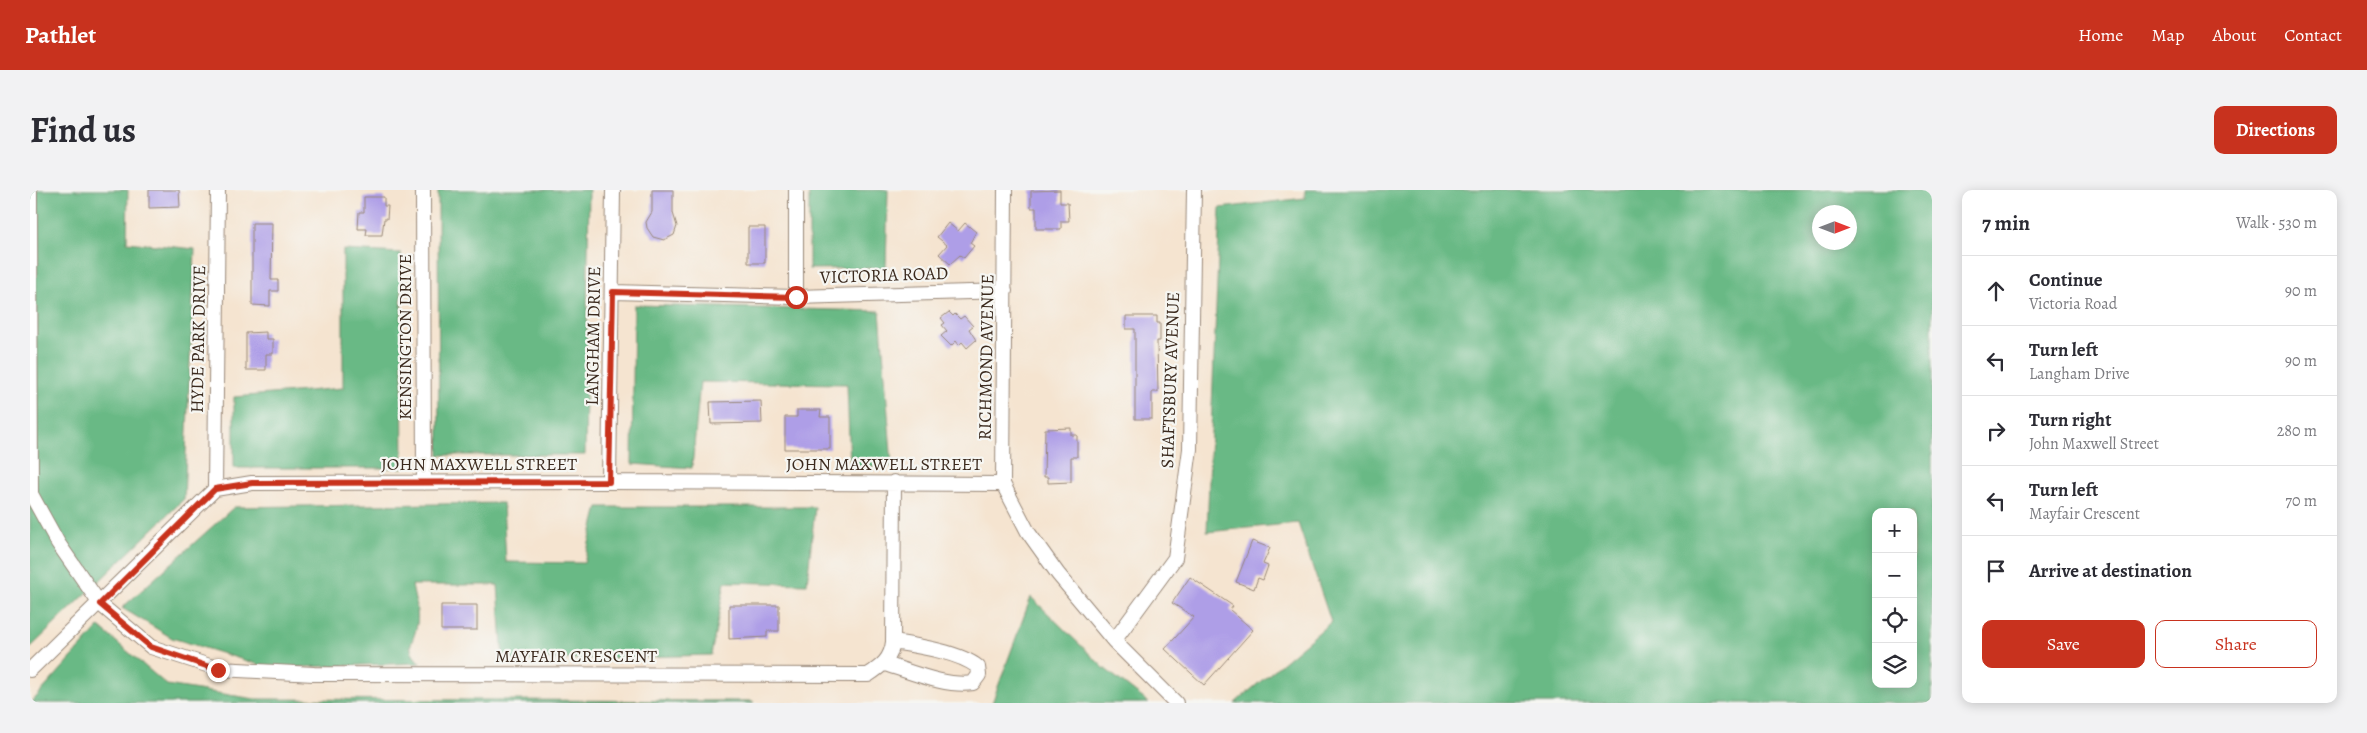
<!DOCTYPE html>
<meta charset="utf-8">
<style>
body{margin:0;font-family:Alegreya,serif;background:#f2f2f3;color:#2b2b33}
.controls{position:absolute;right:15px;bottom:15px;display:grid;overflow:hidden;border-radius:10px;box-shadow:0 2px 12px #0003}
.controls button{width:45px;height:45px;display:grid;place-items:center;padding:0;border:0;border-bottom:1px solid #e1e1e2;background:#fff;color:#2b2b33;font:25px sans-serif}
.compass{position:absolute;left:1782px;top:15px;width:45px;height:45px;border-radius:50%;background:#fff;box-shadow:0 2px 12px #0003;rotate:90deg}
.stop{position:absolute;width:15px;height:15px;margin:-11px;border:4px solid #c8321e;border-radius:50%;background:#fff}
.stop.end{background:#c8321e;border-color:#fff;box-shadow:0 1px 5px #0008}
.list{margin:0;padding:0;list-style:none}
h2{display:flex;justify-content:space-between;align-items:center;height:65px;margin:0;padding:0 20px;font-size:21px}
h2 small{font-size:16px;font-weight:400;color:#7c7c81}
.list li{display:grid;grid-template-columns:32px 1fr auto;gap:15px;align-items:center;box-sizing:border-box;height:70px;padding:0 20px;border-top:1px solid #e1e1e2}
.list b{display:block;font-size:19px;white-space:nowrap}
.list p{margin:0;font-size:16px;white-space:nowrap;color:#7c7c81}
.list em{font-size:16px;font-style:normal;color:#7c7c81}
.actions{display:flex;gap:10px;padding:15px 20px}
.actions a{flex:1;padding:11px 0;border:1px solid #c8321e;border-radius:10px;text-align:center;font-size:18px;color:#c8321e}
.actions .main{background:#c8321e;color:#fff}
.icon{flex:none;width:28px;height:28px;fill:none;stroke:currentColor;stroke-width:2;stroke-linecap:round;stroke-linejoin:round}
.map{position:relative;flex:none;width:1902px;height:513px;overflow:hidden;border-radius:10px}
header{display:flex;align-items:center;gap:30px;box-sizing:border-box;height:70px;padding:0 25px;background:#c8321e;color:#fff}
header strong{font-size:24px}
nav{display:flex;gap:28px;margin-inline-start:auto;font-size:18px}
.intro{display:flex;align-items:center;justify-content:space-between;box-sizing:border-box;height:120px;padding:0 30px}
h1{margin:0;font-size:35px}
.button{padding:12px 22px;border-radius:10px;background:#c8321e;color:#fff;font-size:18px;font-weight:700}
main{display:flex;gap:30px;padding:0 30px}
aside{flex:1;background:#fff;border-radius:10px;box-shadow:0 2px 12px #0003}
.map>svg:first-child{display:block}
.forest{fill:#69b985;stroke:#527252;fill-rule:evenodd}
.building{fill:#ae9ee7}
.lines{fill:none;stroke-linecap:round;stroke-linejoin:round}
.minor-casing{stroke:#988777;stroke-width:16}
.minor{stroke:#fff;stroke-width:14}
.route{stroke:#c8321e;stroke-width:6}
.labels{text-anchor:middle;stroke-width:4.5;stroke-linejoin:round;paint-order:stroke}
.street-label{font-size:18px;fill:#3b2a1e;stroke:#f6f6f2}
</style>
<header>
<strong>Pathlet</strong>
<nav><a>Home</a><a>Map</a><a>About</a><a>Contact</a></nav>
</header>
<div class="intro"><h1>Find us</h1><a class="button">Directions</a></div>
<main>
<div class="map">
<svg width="1902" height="513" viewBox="0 0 1902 513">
<rect width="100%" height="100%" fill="#f6f6f2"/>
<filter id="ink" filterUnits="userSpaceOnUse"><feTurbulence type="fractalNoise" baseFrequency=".02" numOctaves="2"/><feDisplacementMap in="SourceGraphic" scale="10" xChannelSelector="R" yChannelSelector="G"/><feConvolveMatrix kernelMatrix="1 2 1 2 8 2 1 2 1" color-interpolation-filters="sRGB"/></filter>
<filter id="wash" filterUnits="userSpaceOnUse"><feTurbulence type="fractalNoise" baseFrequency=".0096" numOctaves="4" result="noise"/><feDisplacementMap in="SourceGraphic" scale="20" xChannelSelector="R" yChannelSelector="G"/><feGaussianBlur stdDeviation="1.12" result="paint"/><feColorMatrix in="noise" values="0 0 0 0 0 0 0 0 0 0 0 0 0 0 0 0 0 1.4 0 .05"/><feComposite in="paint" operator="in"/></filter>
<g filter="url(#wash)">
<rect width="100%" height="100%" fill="#f5e4d0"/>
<path class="forest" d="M 0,0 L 98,0 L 97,52 L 165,59 L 154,309 L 0,458 Z
M 408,0 L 559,0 L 555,265 L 409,265 Z
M 779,0 L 858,0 L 856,78 L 779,79 Z
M 1275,0 L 1902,0 L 1902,513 L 1205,513 L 1301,432 L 1268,333 L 1177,342 L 1190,18 L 1275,8 ZM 1790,22 L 1820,22 L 1820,52 L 1790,52 ZM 1846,322 L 1883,322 L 1883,494 L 1846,494 Z
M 313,60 L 371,63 L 373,278 L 204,278 L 204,207 L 313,198 Z
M 604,115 L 850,121 L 862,276 L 820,276 L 817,194 L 670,192 L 662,278 L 602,274 Z
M 473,313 L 476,372 L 554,373 L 568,317 L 785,317 L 777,394 L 695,392 L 681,465 L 473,471 L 468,395 L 382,395 C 384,407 389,423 387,434 C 384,454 373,456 390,473 L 240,478 L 142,448 L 92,418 L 204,317 Z
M 1001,407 L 1074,478 L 1119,513 L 962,513 Z
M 69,437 L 137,495 L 225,509 L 723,511 L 723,513 L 1,513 Z"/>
<g id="blocks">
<path class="building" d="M 119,0 L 149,0 L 150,17 L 119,18 Z
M 622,0 L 643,0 L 643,23 L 647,36 L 644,45 L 634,50 L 623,47 L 617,38 L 616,32 L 622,22 Z
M 1030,0 L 1030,13 L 1038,13 L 1039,31 L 1031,31 L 1031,39 L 1006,39 L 1006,18 L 1001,18 L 1001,1 Z
M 334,7 L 354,7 L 354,16 L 358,16 L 357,29 L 354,29 L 352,45 L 336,45 L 337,39 L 328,39 L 329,22 L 334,22 Z
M 222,33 L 242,33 L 241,90 L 248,90 L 248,101 L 240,101 L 240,116 L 222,115 Z
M 918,33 L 928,41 L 935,33 L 946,42 L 940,53 L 944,56 L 934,68 L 930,65 L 920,74 L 909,64 L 917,55 L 907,47 Z
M 718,37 L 735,37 L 735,73 L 718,73 Z
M 919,122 L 923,126 L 925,124 L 930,129 L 934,126 L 943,136 L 939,139 L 946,150 L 937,158 L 932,152 L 929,155 L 926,151 L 921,156 L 911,146 L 917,141 L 912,135 L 915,133 L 911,128 Z
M 1096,126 L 1127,126 L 1127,133 L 1130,133 L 1130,151 L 1127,151 L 1128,202 L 1122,202 L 1122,229 L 1105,229 L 1105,139 L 1096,139 Z
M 236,142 L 236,149 L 243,149 L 243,164 L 236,164 L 236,180 L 216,180 L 216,143 Z
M 731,211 L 732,233 L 681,234 L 680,212 Z
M 767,220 L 791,220 L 790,227 L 800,227 L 800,259 L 755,259 L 755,227 L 767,227 Z
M 1041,238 L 1041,245 L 1047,245 L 1047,267 L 1041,267 L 1041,292 L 1018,293 L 1018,287 L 1014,287 L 1015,239 Z
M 1222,351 L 1240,358 L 1233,374 L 1238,376 L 1233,390 L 1228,388 L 1224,399 L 1206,392 Z
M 1160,387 L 1203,416 L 1200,420 L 1223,440 L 1174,495 L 1135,459 L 1164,427 L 1142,413 Z
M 411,415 L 447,415 L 447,440 L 411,440 Z
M 699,415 L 749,415 L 749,441 L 737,441 L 737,447 L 699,449 Z"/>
</g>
</g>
<g filter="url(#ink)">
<use href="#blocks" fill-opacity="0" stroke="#988777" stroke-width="1"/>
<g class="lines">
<defs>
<path id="minor" d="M 0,0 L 1,304 L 28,353 L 70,414 L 121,457 L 189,479 L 284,484 L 838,485 C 852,476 861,469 863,452 L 864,292
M 393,0 L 394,293
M 975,0 L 973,294 L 998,342 L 1028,384 L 1084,451 L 1146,513
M 583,102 L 766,107 L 975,101
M 766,107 L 766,0
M 579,292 L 583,0
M 185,299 L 188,0
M 1084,451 L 1145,368 L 1160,259 L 1164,0
M 855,474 C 882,482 915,497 943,493 L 949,485 L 948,477 C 929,462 888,456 863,452
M 0,480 L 185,299 L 222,293 L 579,292 L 973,294"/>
</defs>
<use href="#minor" class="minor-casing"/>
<use href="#minor" class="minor"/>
</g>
</g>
<g class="lines" filter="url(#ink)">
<path class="route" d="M 188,480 L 121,457 L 70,414 L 185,299 L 222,293 L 579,292 L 583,102 L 766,107"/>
</g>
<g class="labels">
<g class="street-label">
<text transform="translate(854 85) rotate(-2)" y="6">VICTORIA ROAD</text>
<text transform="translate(563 146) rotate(-89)" y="6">LANGHAM DRIVE</text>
<text transform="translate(375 147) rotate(-90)" y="6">KENSINGTON DRIVE</text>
<text transform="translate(168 149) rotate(-89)" y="6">HYDE PARK DRIVE</text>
<text transform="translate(956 167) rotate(-89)" y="6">RICHMOND AVENUE</text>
<text transform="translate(1140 190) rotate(-88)" y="6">SHAFTSBURY AVENUE</text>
<text x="449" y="280">JOHN MAXWELL STREET</text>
<text x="854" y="280">JOHN MAXWELL STREET</text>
<text x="546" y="472">MAYFAIR CRESCENT</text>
</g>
</g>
</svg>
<div class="controls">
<button>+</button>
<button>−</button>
<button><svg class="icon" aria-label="locate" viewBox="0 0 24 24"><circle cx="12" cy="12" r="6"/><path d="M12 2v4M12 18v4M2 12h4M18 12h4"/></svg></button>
<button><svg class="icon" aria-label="layers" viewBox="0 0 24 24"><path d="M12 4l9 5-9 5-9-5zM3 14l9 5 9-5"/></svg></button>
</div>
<svg class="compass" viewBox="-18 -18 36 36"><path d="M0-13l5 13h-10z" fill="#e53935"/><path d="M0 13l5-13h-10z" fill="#7c7c81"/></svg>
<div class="stop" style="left:766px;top:107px"></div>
<div class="stop end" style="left:188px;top:480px"></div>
</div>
<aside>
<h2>7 min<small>Walk · 530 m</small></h2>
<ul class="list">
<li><svg class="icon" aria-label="ahead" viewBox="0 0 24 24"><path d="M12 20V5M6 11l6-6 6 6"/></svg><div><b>Continue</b><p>Victoria Road</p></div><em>90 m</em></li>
<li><svg class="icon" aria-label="left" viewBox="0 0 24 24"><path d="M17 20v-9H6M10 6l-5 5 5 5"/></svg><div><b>Turn left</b><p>Langham Drive</p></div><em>90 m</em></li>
<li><svg class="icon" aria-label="right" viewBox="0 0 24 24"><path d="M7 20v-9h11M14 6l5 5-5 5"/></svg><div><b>Turn right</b><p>John Maxwell Street</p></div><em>280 m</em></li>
<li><svg class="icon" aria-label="left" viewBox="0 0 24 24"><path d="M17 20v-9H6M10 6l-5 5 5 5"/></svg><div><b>Turn left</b><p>Mayfair Crescent</p></div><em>70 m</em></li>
<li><svg class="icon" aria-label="arrive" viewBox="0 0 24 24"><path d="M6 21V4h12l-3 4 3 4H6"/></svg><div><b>Arrive at destination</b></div></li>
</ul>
<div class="actions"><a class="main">Save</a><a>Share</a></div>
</aside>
</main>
